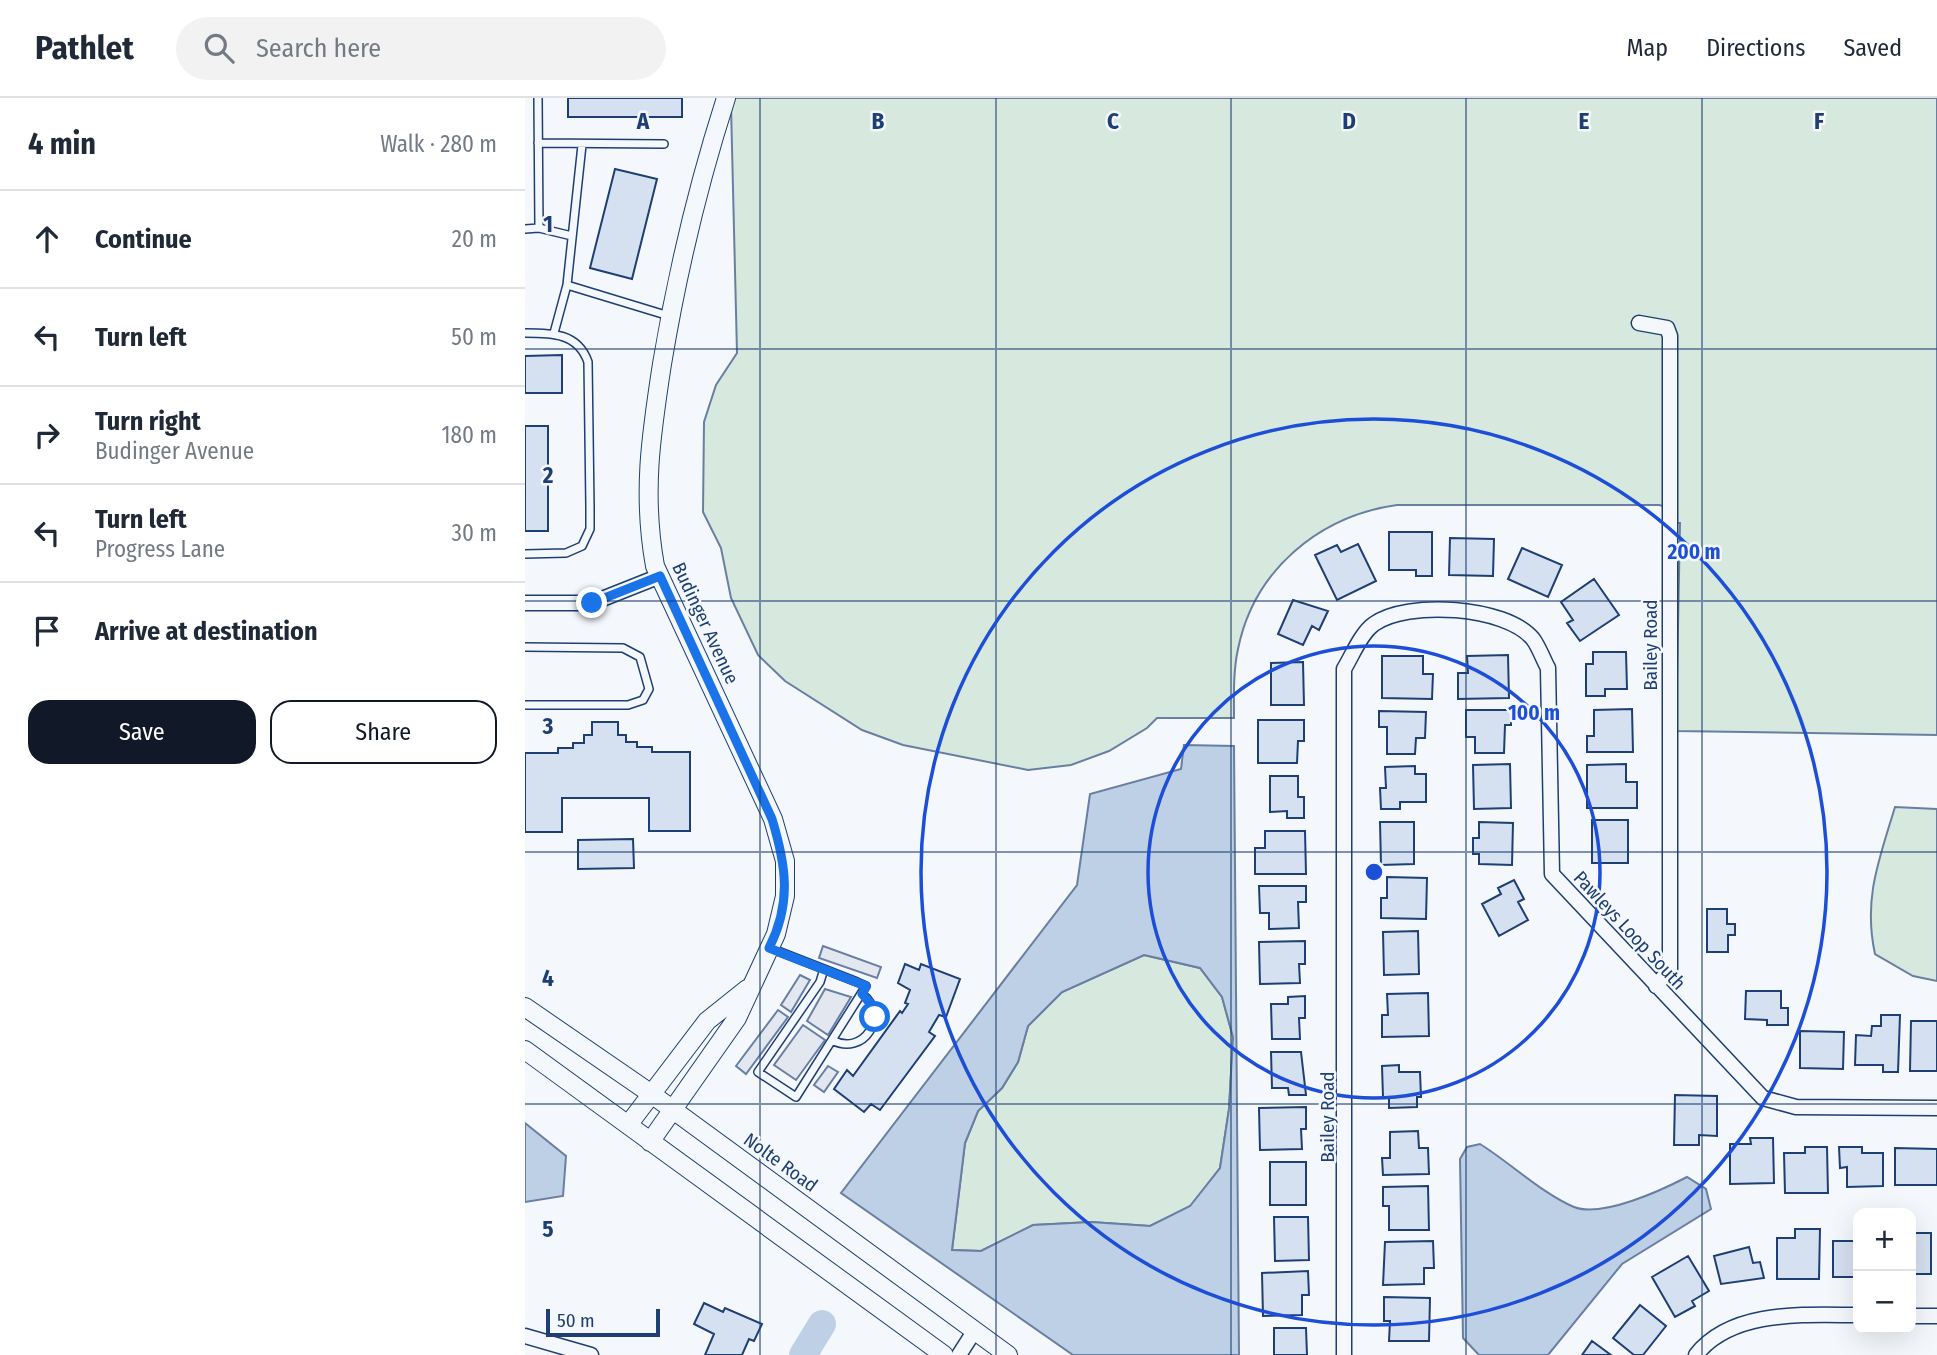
<!DOCTYPE html>
<meta charset="utf-8">
<style>
body{margin:0;font-family:"Fira Sans Condensed",sans-serif;background:#f2f2f3;color:#1f2937}
.controls{position:absolute;right:21px;bottom:21px;display:grid;overflow:hidden;border-radius:14px;box-shadow:0 7px 28px #0002}
.controls button{width:63px;height:63px;display:grid;place-items:center;padding:0;border:0;border-bottom:2px solid #e0e1e3;background:#fff;color:#1f2937;font:35px sans-serif}
.scale{position:absolute;left:21px;bottom:18px;width:114px;box-sizing:border-box;padding-left:7px;border:4px solid #1d3f73;border-top:0;font-size:19px;line-height:24px;white-space:nowrap;color:#1d3f73;-webkit-text-stroke:5px #f4f7fb;paint-order:stroke}
.stop{position:absolute;width:21px;height:21px;margin:-16px;border:5px solid #1a73e8;border-radius:50%;background:#fff}
.stop.end{background:#1a73e8;border-color:#fff;box-shadow:0 2px 7px #0008}
.list{margin:0;padding:0;list-style:none}
h2{display:flex;justify-content:space-between;align-items:center;height:91px;margin:0;padding:0 28px;font-size:30px}
h2 small{font-size:23px;font-weight:400;color:#747a83}
.list li{display:grid;grid-template-columns:46px 1fr auto;gap:21px;align-items:center;box-sizing:border-box;height:98px;padding:0 28px;border-top:2px solid #e0e1e3}
.list b{display:block;font-size:26px;white-space:nowrap}
.list p{margin:0;font-size:23px;white-space:nowrap;color:#747a83}
.list em{font-size:23px;font-style:normal;color:#747a83}
.actions{display:flex;gap:14px;padding:21px 28px}
.actions a{flex:1;padding:16px 0;border:2px solid #111827;border-radius:21px;text-align:center;font-size:24px;color:#111827}
.actions .main{background:#111827;color:#fff}
.icon{flex:none;width:38px;height:38px;fill:none;stroke:currentColor;stroke-width:2;stroke-linecap:round;stroke-linejoin:round}
.map{position:relative;flex:none;width:1412px;height:1257px;overflow:hidden}
header{display:flex;align-items:center;gap:42px;box-sizing:border-box;height:98px;padding:0 35px;background:#fff;border-bottom:2px solid #e0e1e3}
header strong{font-size:33px}
nav{display:flex;gap:38px;margin-inline-start:auto;font-size:24px}
.search{width:490px;height:63px;background:#f2f2f3;display:flex;align-items:center;gap:18px;box-sizing:border-box;padding:0 24px;border-radius:38px;color:#747a83;font-size:26px}
main{display:flex}
aside{flex:1;background:#fff}
.map>svg:first-child{display:block}
.green{fill:#d7e8df;stroke:#687fa3;stroke-width:2}
.parking{fill:#e3e8f0;stroke:#687fa3;stroke-width:2}
.water{fill:#bed0e5;stroke:#687fa3;stroke-width:2;fill-rule:evenodd}
.lines{fill:none;stroke-linecap:round;stroke-linejoin:round}
.river{stroke:#bed0e5;stroke-width:28}
.building{fill:#d5e0f0;stroke:#1d3f73;stroke-width:2}
.service-casing{stroke:#1d3f73;stroke-width:10}
.minor-casing{stroke:#1d3f73;stroke-width:17}
.tertiary-casing{stroke:#1d3f73;stroke-width:20}
.service{stroke:#f4f7fb;stroke-width:7}
.minor{stroke:#f4f7fb;stroke-width:14}
.tertiary{stroke:#f4f7fb;stroke-width:18}
.route{stroke:#1a73e8;stroke-width:9}
.grid{fill:none;stroke:#1d3f73;stroke-width:2;stroke-opacity:0.55}
.ring{fill:none;stroke:#1d4ed8;stroke-width:3.5}
.labels{text-anchor:middle;stroke-width:5;stroke-linejoin:round;paint-order:stroke}
.street-label{font-size:19px;fill:#1d3f73;stroke:#f4f7fb}
.grid-label{font-size:23px;text-anchor:middle;font-weight:bold;fill:#1d3f73;stroke:#f4f7fb;stroke-width:5;stroke-linejoin:round;paint-order:stroke}
.centre{fill:#1d4ed8;stroke:#f4f7fb;stroke-width:3.5}
.ring-label{font-size:21px;text-anchor:middle;font-weight:bold;fill:#1d4ed8;stroke:#f4f7fb;stroke-width:5;stroke-linejoin:round;paint-order:stroke}
</style>
<header>
<strong>Pathlet</strong>
<div class="search"><svg class="icon" aria-label="search" viewBox="0 0 24 24"><circle cx="10" cy="10" r="6"/><path d="M15 15l6 6"/></svg>Search here</div>
<nav><a>Map</a><a>Directions</a><a>Saved</a></nav>
</header>
<main>
<aside>
<h2>4 min<small>Walk · 280 m</small></h2>
<ul class="list">
<li><svg class="icon" aria-label="ahead" viewBox="0 0 24 24"><path d="M12 20V5M6 11l6-6 6 6"/></svg><div><b>Continue</b></div><em>20 m</em></li>
<li><svg class="icon" aria-label="left" viewBox="0 0 24 24"><path d="M17 20v-9H6M10 6l-5 5 5 5"/></svg><div><b>Turn left</b></div><em>50 m</em></li>
<li><svg class="icon" aria-label="right" viewBox="0 0 24 24"><path d="M7 20v-9h11M14 6l5 5-5 5"/></svg><div><b>Turn right</b><p>Budinger Avenue</p></div><em>180 m</em></li>
<li><svg class="icon" aria-label="left" viewBox="0 0 24 24"><path d="M17 20v-9H6M10 6l-5 5 5 5"/></svg><div><b>Turn left</b><p>Progress Lane</p></div><em>30 m</em></li>
<li><svg class="icon" aria-label="arrive" viewBox="0 0 24 24"><path d="M6 21V4h12l-3 4 3 4H6"/></svg><div><b>Arrive at destination</b></div></li>
</ul>
<div class="actions"><a class="main">Save</a><a>Share</a></div>
</aside>
<div class="map">
<svg width="1412" height="1257" viewBox="0 0 1412 1257">
<rect width="100%" height="100%" fill="#f4f7fb"/>
<path class="green" d="M 209,0 L 1412,0 L 1412,637 L 1151,633 L 1155,425 L 1141,425 L 1138,408 L 1134,407 L 872,407 C 794,418 729,472 713,551 C 708,574 709,597 709,620 L 632,620 L 622,630 L 584,653 L 546,667 L 503,672 L 378,647 L 337,632 L 260,583 L 233,557 L 206,500 L 196,450 L 178,414 L 179,324 L 191,287 L 212,255 L 206,8 Z
M 1370,709 L 1412,711 L 1412,883 L 1388,878 L 1350,856 C 1338,801 1354,762 1370,709 Z
M 619,857 L 675,870 L 697,899 L 708,939 L 704,1011 L 695,1070 L 665,1109 L 625,1128 L 566,1124 L 508,1127 L 456,1153 L 427,1152 L 440,1045 L 453,1013 L 477,990 L 493,964 L 503,928 L 537,894 Z"/>
<path class="parking" d="M 298,848 L 356,869 L 352,880 L 294,860 Z
M 275,877 L 285,882 L 266,914 L 256,907 Z
M 300,891 L 326,899 L 303,937 L 282,923 Z
M 253,912 L 263,919 L 221,976 L 211,968 Z
M 278,927 L 300,942 L 271,982 L 249,967 Z
M 303,968 L 313,974 L 299,994 L 289,987 Z"/>
<path class="water" d="M 659,647 L 709,648 L 714,1257 L 548,1257 L 316,1095 L 552,787 L 565,696 L 656,671 ZM 619,857 L 675,870 L 697,899 L 708,939 L 704,1011 L 695,1070 L 665,1108 L 625,1128 L 566,1124 L 508,1127 L 456,1153 L 427,1152 L 440,1045 L 453,1013 L 477,990 L 493,964 L 503,928 L 537,894 Z
M 0,1025 L 41,1058 L 38,1098 L 0,1104 Z
M 955,1046 C 984,1064 1018,1096 1049,1109 C 1077,1120 1137,1092 1162,1079 L 1181,1091 L 1186,1111 L 1097,1166 L 1023,1257 L 954,1257 L 938,1240 L 935,1061 L 942,1049 Z"/>
<g class="lines">
<path class="river" d="M 278,1257 L 297,1226"/>
</g>
<path class="building" d="M 43,0 L 157,0 L 157,19 L 43,19 Z
M 90,71 L 132,81 L 107,181 L 65,170 Z
M 37,257 L 37,295 L 0,295 L 0,258 Z
M 0,328 L 23,328 L 23,433 L 0,433 Z
M 864,434 L 907,434 L 907,478 L 891,478 L 891,472 L 864,472 Z
M 925,440 L 969,441 L 968,478 L 924,477 Z
M 833,446 L 851,483 L 812,502 L 790,457 L 812,447 L 816,454 Z
M 997,450 L 1037,467 L 1023,499 L 983,481 Z
M 1069,481 L 1094,517 L 1055,543 L 1042,525 L 1048,522 L 1036,504 Z
M 768,502 L 803,513 L 794,532 L 787,528 L 778,547 L 753,536 Z
M 1068,554 L 1101,554 L 1102,591 L 1080,591 L 1080,598 L 1061,598 L 1061,566 L 1068,566 Z
M 983,557 L 984,600 L 933,601 L 933,575 L 943,575 L 942,558 Z
M 857,558 L 898,558 L 898,576 L 908,576 L 907,601 L 857,600 Z
M 778,564 L 779,607 L 746,607 L 746,565 Z
M 1107,611 L 1108,654 L 1062,654 L 1062,638 L 1069,638 L 1069,612 Z
M 941,612 L 986,612 L 986,627 L 980,627 L 979,655 L 950,655 L 950,639 L 941,639 Z
M 854,613 L 901,614 L 900,640 L 891,640 L 890,656 L 862,656 L 862,629 L 854,629 Z
M 733,622 L 779,622 L 779,643 L 773,643 L 772,665 L 733,665 Z
M 67,624 L 93,624 L 93,637 L 101,637 L 101,644 L 112,644 L 112,649 L 127,649 L 127,654 L 165,654 L 165,733 L 124,733 L 124,700 L 37,700 L 37,734 L 0,734 L 0,655 L 33,655 L 33,650 L 48,650 L 48,645 L 59,645 L 59,637 L 67,637 Z
M 985,666 L 986,710 L 949,711 L 948,667 Z
M 1101,666 L 1101,684 L 1112,684 L 1112,710 L 1062,710 L 1062,667 Z
M 890,668 L 890,676 L 901,676 L 901,704 L 875,704 L 875,711 L 856,711 L 855,690 L 861,690 L 860,669 Z
M 745,678 L 773,678 L 773,699 L 779,699 L 779,720 L 762,720 L 762,713 L 745,714 Z
M 1067,722 L 1103,722 L 1103,765 L 1067,765 Z
M 855,724 L 889,724 L 889,766 L 856,767 Z
M 954,724 L 988,725 L 987,767 L 954,766 L 954,756 L 948,756 L 948,740 L 954,740 Z
M 740,733 L 780,733 L 781,776 L 730,776 L 730,750 L 740,750 Z
M 108,741 L 109,770 L 53,771 L 53,742 Z
M 862,779 L 902,780 L 901,821 L 856,820 L 856,800 L 862,800 Z
M 989,782 L 999,801 L 993,804 L 1003,822 L 974,838 L 957,806 L 976,796 L 973,790 Z
M 734,788 L 781,788 L 781,804 L 773,804 L 774,830 L 744,831 L 744,815 L 735,815 Z
M 1182,811 L 1202,811 L 1202,826 L 1210,826 L 1210,837 L 1203,837 L 1203,854 L 1182,854 Z
M 893,833 L 894,876 L 859,877 L 858,834 Z
M 780,843 L 780,866 L 774,866 L 775,885 L 735,886 L 734,844 Z
M 380,866 L 394,872 L 396,866 L 435,881 L 421,919 L 414,917 L 404,934 L 410,938 L 355,1012 L 346,1006 L 339,1014 L 309,991 L 322,972 L 328,978 L 375,913 L 377,915 L 383,906 L 380,905 L 385,892 L 373,885 Z
M 1221,893 L 1256,893 L 1256,910 L 1263,910 L 1263,927 L 1242,927 L 1242,922 L 1220,921 Z
M 903,895 L 904,938 L 857,939 L 857,917 L 863,917 L 862,896 Z
M 780,898 L 780,920 L 774,920 L 775,941 L 747,941 L 746,906 L 763,906 L 763,899 Z
M 1356,917 L 1375,917 L 1373,974 L 1358,974 L 1358,967 L 1330,967 L 1331,937 L 1346,938 L 1347,928 L 1356,928 Z
M 1386,923 L 1412,923 L 1412,973 L 1385,973 Z
M 1275,933 L 1319,934 L 1318,971 L 1275,970 Z
M 746,954 L 776,954 L 781,997 L 764,997 L 763,990 L 747,990 Z
M 874,967 L 874,974 L 895,974 L 896,999 L 892,999 L 892,1009 L 864,1010 L 864,999 L 858,999 L 857,968 Z
M 1150,997 L 1192,998 L 1192,1038 L 1174,1037 L 1174,1047 L 1149,1047 Z
M 781,1009 L 781,1031 L 776,1031 L 777,1051 L 735,1052 L 734,1010 Z
M 893,1033 L 894,1050 L 903,1050 L 904,1076 L 858,1077 L 857,1060 L 865,1060 L 865,1034 Z
M 1225,1040 L 1248,1040 L 1249,1085 L 1205,1086 L 1205,1046 L 1226,1046 Z
M 1280,1049 L 1302,1049 L 1303,1095 L 1260,1095 L 1259,1055 L 1280,1055 Z
M 1314,1049 L 1337,1049 L 1337,1055 L 1358,1055 L 1358,1088 L 1322,1089 L 1322,1069 L 1315,1070 Z
M 1370,1050 L 1412,1051 L 1412,1087 L 1370,1087 Z
M 745,1064 L 781,1064 L 781,1107 L 745,1107 Z
M 903,1088 L 904,1132 L 864,1132 L 864,1108 L 858,1108 L 858,1089 Z
M 749,1119 L 783,1119 L 784,1162 L 750,1163 Z
M 1270,1131 L 1295,1131 L 1294,1181 L 1252,1181 L 1252,1140 L 1270,1140 Z
M 1386,1135 L 1406,1135 L 1406,1176 L 1386,1176 L 1386,1180 Z
M 908,1143 L 909,1170 L 899,1170 L 899,1186 L 858,1187 L 860,1144 Z
M 1308,1143 L 1333,1143 L 1333,1179 L 1308,1179 Z
M 1224,1149 L 1228,1165 L 1235,1164 L 1239,1180 L 1196,1186 L 1189,1158 Z
M 1163,1158 L 1184,1193 L 1167,1203 L 1170,1208 L 1150,1219 L 1127,1179 Z
M 783,1173 L 784,1197 L 777,1197 L 777,1217 L 738,1218 L 737,1175 Z
M 859,1199 L 905,1200 L 904,1243 L 864,1243 L 865,1223 L 859,1223 Z
M 179,1205 L 198,1214 L 200,1210 L 237,1226 L 229,1243 L 224,1241 L 217,1257 L 180,1257 L 189,1236 L 169,1226 Z
M 1115,1207 L 1141,1228 L 1118,1257 L 1109,1257 L 1088,1240 Z
M 749,1230 L 781,1230 L 782,1257 L 749,1257 Z
M 1067,1243 L 1086,1257 L 1057,1257 Z"/>
<g class="lines">
<defs>
<path id="service" d="M 13,0 L 14,130
M 13,45 L 139,46
M 0,131 L 14,130 L 47,138
M 42,187 L 144,218
M 0,235 C 27,235 53,235 63,264 L 65,409 L 65,431 L 57,448 L 41,455 L 0,456
M 29,235 L 42,187 L 57,47
M 0,549 L 98,550 L 115,559 L 124,591 L 118,602 L 103,607 L 0,607
M 245,850 L 332,884 L 341,888 L 271,999 L 233,974 L 295,884 L 299,871
M 307,942 C 339,959 365,917 337,896"/>
<path id="minor" d="M 1114,225 L 1142,230 L 1145,238 L 1145,871 L 1131,888
M 0,505 L 67,505 L 135,478
M 1386,1218 L 1412,1218
M 0,1238 L 66,1257
M 434,1257 L 450,1232
M 819,1257 L 819,571 C 827,558 836,535 849,526 C 882,502 981,508 1008,541 C 1014,549 1018,561 1023,570 L 1027,776 L 1238,1000 L 1271,1009 L 1412,1010
M 1171,1257 C 1207,1211 1281,1217 1333,1217"/>
<path id="tertiary" d="M 0,909 L 125,995 L 483,1257
M 0,952 L 419,1257
M 103,1027 L 182,923 L 222,891
M 125,1044 L 212,920 L 251,836 L 260,798 L 260,763 L 248,721 L 130,468 C 117,396 126,337 137,266 C 152,176 173,87 201,0"/>
</defs>
<use href="#service" class="service-casing"/>
<use href="#minor" class="minor-casing"/>
<use href="#tertiary" class="tertiary-casing"/>
<use href="#service" class="service"/>
<use href="#minor" class="minor"/>
<use href="#tertiary" class="tertiary"/>
</g>
<g class="lines">
<path class="route" d="M 67,505 L 135,478 L 247,721 C 261,767 267,805 244,850 L 341,888 L 337,896 L 349,909 L 350,919"/>
</g>
<path class="grid" d="M 235,0 L 235,1257M 471,0 L 471,1257M 706,0 L 706,1257M 941,0 L 941,1257M 1177,0 L 1177,1257M 0,251 L 1412,251M 0,503 L 1412,503M 0,754 L 1412,754M 0,1006 L 1412,1006"/>
<g class="ring">
<circle cx="849" cy="774" r="226"/>
<circle cx="849" cy="774" r="453"/>
</g>
<g class="labels">
<g class="street-label">
<text transform="translate(181 525) rotate(65)" y="7">Budinger Avenue</text>
<text transform="translate(1125 547) rotate(-90)" y="7">Bailey Road</text>
<text transform="translate(1105 832) rotate(47)" y="7">Pawleys Loop South</text>
<text transform="translate(802 1019) rotate(-90)" y="7">Bailey Road</text>
<text transform="translate(256 1064) rotate(36)" y="7">Nolte Road</text>
</g>
</g>
<g class="grid-label">
<text x="118" y="31">A</text>
<text x="353" y="31">B</text>
<text x="588" y="31">C</text>
<text x="824" y="31">D</text>
<text x="1059" y="31">E</text>
<text x="1294" y="31">F</text>
<text x="23" y="134">1</text>
<text x="23" y="385">2</text>
<text x="23" y="636">3</text>
<text x="23" y="888">4</text>
<text x="23" y="1139">5</text>
</g>
<circle cx="849" cy="774" r="10" class="centre"/>
<g class="ring-label">
<text x="1169" y="461">200 m</text>
<text x="1009" y="622">100 m</text>
</g>
</svg>
<div class="controls">
<button>+</button>
<button>−</button>
</div>
<div class="scale">50 m</div>
<div class="stop" style="left:350px;top:919px"></div>
<div class="stop end" style="left:67px;top:505px"></div>
</div>
</main>
